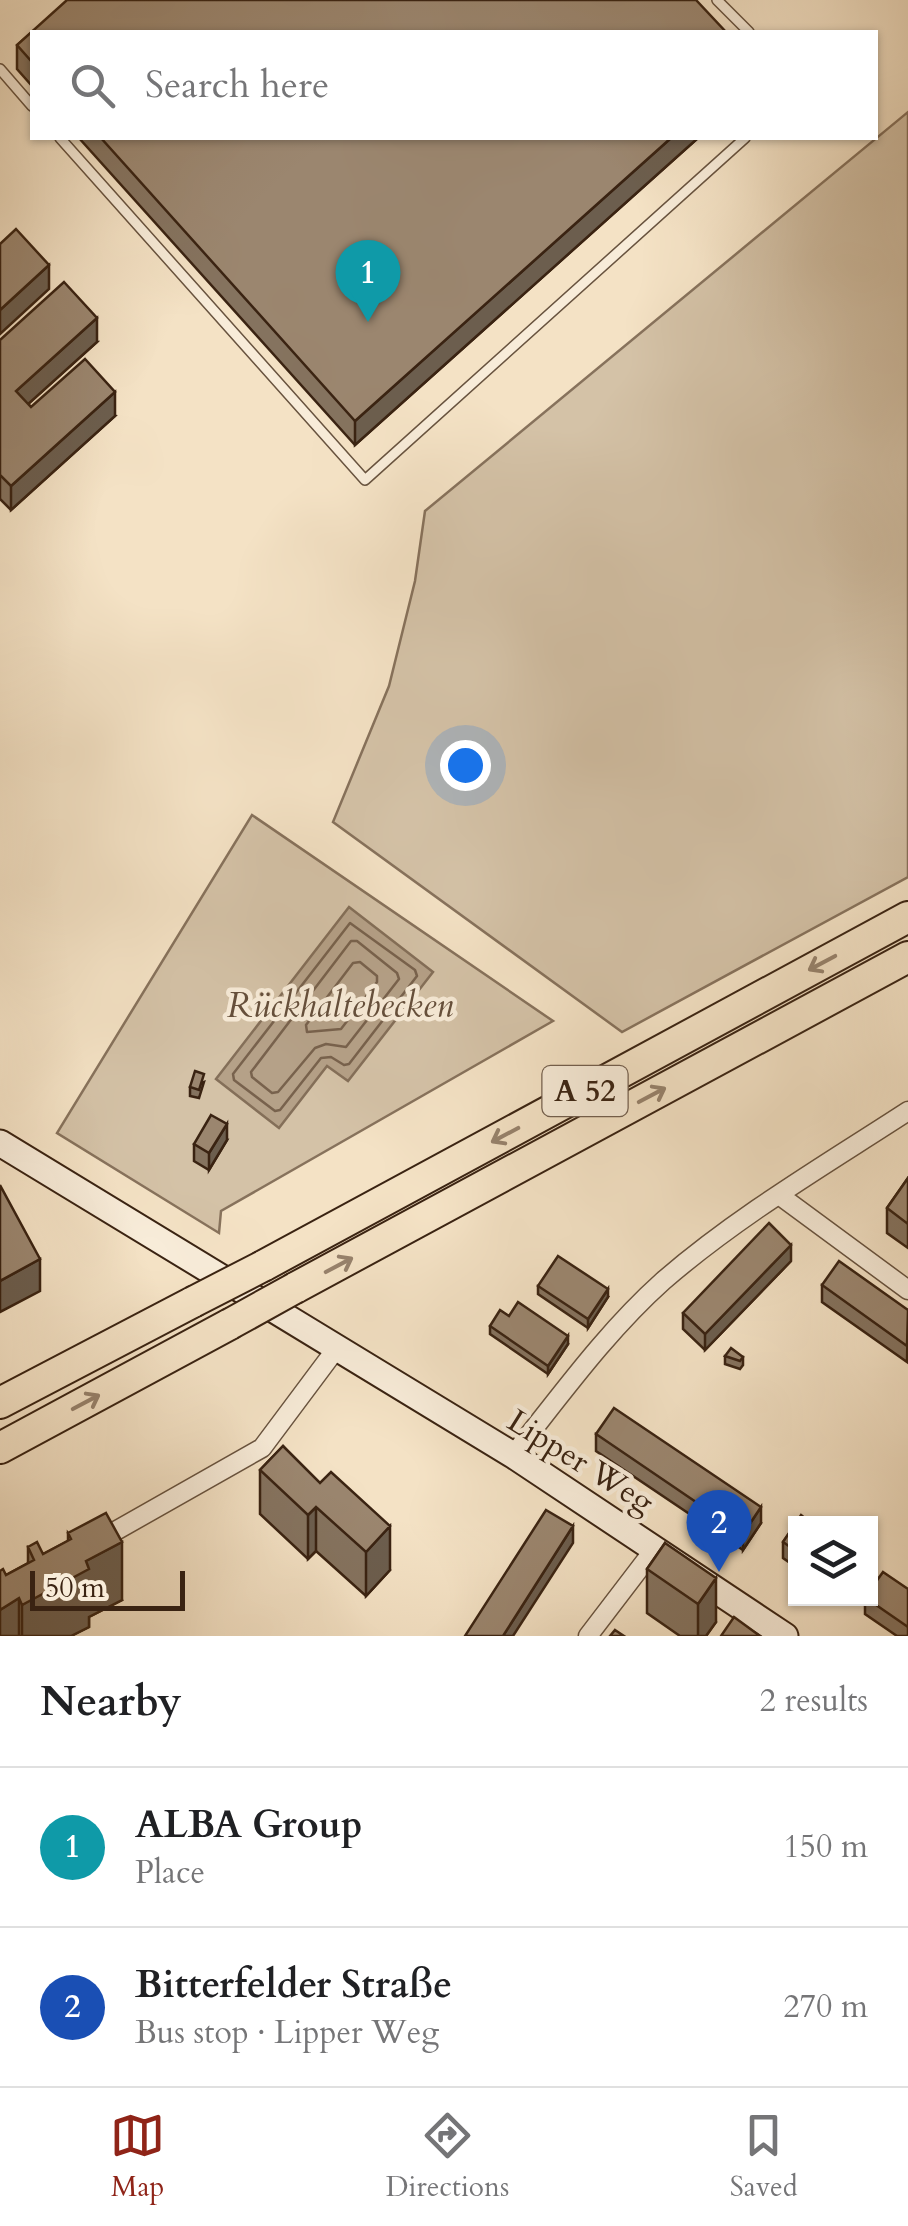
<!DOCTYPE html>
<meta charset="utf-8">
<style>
body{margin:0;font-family:Cardo,serif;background:#f6f6f6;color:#202124}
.controls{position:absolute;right:30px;bottom:30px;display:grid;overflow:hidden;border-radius:0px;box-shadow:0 2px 8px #0004}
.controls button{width:90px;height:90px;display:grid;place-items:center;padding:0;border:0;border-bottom:2px solid #e0e0e0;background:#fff;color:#202124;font:50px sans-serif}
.scale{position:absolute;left:30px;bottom:25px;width:155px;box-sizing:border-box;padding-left:10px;border:5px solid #3a2312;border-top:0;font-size:28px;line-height:35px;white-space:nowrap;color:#3a2312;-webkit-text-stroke:8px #f8ecd9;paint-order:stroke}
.you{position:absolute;left:465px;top:765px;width:35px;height:35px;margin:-25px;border:8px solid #fff;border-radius:50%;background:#1a73e8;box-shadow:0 0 0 15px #1a73e833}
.badge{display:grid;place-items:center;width:65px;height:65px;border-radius:50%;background:#8f2418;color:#fff;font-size:32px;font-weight:700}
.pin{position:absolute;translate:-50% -82px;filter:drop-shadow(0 2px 5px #0008)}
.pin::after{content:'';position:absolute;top:52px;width:35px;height:30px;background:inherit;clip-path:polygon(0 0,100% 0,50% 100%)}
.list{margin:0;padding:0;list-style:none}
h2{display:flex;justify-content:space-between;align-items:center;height:130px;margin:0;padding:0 40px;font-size:42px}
h2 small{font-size:32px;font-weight:400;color:#757577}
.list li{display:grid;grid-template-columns:65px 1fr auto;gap:30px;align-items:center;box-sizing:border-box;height:160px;padding:0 40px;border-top:2px solid #e0e0e0}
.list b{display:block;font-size:38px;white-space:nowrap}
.list p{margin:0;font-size:32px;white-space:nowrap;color:#757577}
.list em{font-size:32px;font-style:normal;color:#757577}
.icon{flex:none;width:55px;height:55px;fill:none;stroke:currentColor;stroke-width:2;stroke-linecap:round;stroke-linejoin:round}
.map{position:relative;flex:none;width:908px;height:1636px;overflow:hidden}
.search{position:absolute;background:#fff;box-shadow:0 2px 8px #0004;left:30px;right:30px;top:30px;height:110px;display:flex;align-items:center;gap:25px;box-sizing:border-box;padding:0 35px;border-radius:0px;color:#757577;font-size:38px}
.sheet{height:450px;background:#fff}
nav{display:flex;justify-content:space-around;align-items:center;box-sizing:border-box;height:140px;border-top:2px solid #e0e0e0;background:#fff;font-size:28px;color:#757577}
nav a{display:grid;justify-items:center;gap:5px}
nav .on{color:#8f2418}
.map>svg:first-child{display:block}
.green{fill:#d4c2a7;stroke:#87725c;stroke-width:2.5}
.water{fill:#b5a188;stroke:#846f59;stroke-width:2.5}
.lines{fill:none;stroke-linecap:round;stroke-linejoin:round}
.shore{stroke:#78624d;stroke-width:2.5}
.lane-casing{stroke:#68533f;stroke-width:12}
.street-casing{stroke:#68533f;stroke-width:21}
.secondary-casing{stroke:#3a2312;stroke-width:29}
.highway-casing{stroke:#3a2312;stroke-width:34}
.lane{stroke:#f8ecd9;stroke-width:9}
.street{stroke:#f8ecd9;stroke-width:18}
.secondary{stroke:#f8ecd9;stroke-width:25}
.highway{stroke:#f4e2c5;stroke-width:30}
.highway-bridge-casing{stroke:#3a2312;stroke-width:34;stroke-linecap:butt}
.highway-bridge{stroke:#f4e2c5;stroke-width:30}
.wall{fill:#85735f;stroke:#3a2312;stroke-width:2.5}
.shaded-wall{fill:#6c5e4e;stroke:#3a2312;stroke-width:2.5}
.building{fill:#9b866f;stroke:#3a2312;stroke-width:2.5}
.oneway{stroke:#97826c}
.labels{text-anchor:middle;stroke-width:9;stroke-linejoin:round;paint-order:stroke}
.shield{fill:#f8ecd9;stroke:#735f4e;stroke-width:2.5}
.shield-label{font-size:30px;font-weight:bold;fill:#3a2312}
.street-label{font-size:32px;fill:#3a2312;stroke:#f8ecd9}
.water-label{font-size:35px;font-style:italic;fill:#654f3b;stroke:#f8ecd9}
</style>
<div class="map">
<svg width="908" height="1636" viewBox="0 0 908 1636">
<rect width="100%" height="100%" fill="#f4e2c5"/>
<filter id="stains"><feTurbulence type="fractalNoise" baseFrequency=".002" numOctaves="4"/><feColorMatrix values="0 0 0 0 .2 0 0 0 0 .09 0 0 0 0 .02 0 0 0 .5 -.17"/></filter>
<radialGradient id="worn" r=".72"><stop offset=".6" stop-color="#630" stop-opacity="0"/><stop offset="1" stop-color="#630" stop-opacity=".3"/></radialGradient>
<path class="green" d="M 908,112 L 908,877 L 622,1032 L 333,822 L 389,686 L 415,581 L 425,511 Z
M 252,815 L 553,1021 L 221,1211 L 219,1233 L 57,1133 Z"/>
<path class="water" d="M 349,907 L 433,972 L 348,1081 L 327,1066 L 279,1128 L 216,1079 Z"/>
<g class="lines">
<path class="shore" d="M 350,923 L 415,970 L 417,976 L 349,1064 L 344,1065 L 331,1057 L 321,1058 L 280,1110 L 275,1111 L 234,1080 L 233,1074 Z
M 351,941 L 357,941 L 397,973 L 399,979 L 346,1047 L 326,1044 L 315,1048 L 278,1092 L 272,1093 L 252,1077 L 251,1072 Z
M 360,962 L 377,976 L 377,982 L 341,1029 L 307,1032 L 306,1025 L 353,963 Z"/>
<defs>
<path id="lane" d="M 717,0 L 749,32
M 0,69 L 32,106
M 60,138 L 365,480 L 745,138"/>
<path id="street" d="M 779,1195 L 908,1290
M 513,1455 C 561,1395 606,1332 663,1281 C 738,1216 825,1165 908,1111
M 96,1542 L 262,1448 L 336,1349
M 588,1636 L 656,1547"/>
<path id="secondary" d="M 0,1143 L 513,1455 L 785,1636"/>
<path id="highway" d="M 263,1266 L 908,917
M 295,1288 L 908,957
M 0,1403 L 193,1302
M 0,1448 L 230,1324"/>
</defs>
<use href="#lane" class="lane-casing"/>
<use href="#street" class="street-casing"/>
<use href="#secondary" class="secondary-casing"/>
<use href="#highway" class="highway-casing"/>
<use href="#lane" class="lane"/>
<use href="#street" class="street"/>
<use href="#secondary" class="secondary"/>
<use href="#highway" class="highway"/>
<defs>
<path id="highway-bridge" d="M 193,1302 L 263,1266
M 230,1324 L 295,1288"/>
</defs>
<use href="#highway-bridge" class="highway-bridge-casing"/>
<use href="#highway-bridge" class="highway-bridge"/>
</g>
<path class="wall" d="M 32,32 L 32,86 L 17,69 L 17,45 Z
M 79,138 L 698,138 L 355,445 Z
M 0,340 L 97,342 L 28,404 L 31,407 L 115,416 L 11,510 L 0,499 Z
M 204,1082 L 199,1098 L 190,1096 L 190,1087 Z
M 227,1140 L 209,1170 L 194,1161 L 194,1144 Z
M 908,1178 L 908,1248 L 887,1233 L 887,1208 Z
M 791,1261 L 705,1350 L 683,1329 L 683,1313 Z
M 822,1285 L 908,1310 L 907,1362 L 822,1302 Z
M 538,1286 L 608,1297 L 588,1328 L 538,1294 Z
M 509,1316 L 568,1344 L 548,1374 L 490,1334 L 490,1326 Z
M 725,1356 L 743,1357 L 743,1365 L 740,1369 L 725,1364 Z
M 596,1434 L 761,1523 L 743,1550 L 596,1451 Z
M 283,1446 L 390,1570 L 366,1596 L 316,1551 L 308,1559 L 260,1514 L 260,1470 Z
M 796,1524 L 796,1567 L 783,1558 L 783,1542 Z
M 68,1533 L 122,1600 L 89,1617 L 89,1627 L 71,1636 L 0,1636 L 6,1575 L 28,1563 L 28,1547 L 43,1554 L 68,1541 Z
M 665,1543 L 716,1622 L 706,1636 L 680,1636 L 647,1613 L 647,1569 Z
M 908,1589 L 908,1636 L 897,1636 L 865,1614 L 865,1598 Z"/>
<path class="shaded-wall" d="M 671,138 L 698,138 L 355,445 L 355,421 Z
M 49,265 L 49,289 L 0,334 L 0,310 Z
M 97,318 L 97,342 L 16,415 L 16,391 Z
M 115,392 L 115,416 L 11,510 L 11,486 Z
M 227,1124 L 227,1140 L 209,1170 L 209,1153 Z
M 791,1245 L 791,1261 L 705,1350 L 705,1334 Z
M 40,1259 L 40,1291 L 0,1312 L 0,1281 Z
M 608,1289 L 608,1297 L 588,1328 L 588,1319 Z
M 568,1336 L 568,1344 L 548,1374 L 548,1366 Z
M 316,1507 L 316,1551 L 308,1559 L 308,1515 Z
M 761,1507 L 761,1523 L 743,1550 L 743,1534 Z
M 390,1526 L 390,1570 L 366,1596 L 366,1552 Z
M 573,1526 L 573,1543 L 513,1636 L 503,1636 Z
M 122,1542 L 122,1600 L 89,1617 L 89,1627 L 71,1636 L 22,1636 L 22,1605 L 86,1561 Z
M 716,1578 L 716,1622 L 706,1636 L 698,1636 L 698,1604 Z
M 19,1598 L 19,1636 L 0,1636 L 0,1610 Z"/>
<path class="building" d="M 67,0 L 696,0 L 726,32 L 32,32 L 32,62 L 17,45 Z
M 101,138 L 671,138 L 355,421 Z
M 16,229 L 49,265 L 0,310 L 0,244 Z
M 64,282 L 97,318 L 16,391 L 31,407 L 85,359 L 115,392 L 11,486 L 0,475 L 0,340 Z
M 195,1071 L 204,1074 L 199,1090 L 190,1087 Z
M 211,1115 L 227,1124 L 209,1153 L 194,1144 Z
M 908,1178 L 908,1224 L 887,1208 Z
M 0,1185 L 40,1259 L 0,1281 Z
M 769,1223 L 791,1245 L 705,1334 L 683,1313 Z
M 558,1256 L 608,1289 L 588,1319 L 538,1286 Z
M 839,1261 L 908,1310 L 907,1346 L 822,1285 Z
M 518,1302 L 568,1336 L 548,1366 L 490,1326 L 500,1310 L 509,1316 Z
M 731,1348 L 743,1357 L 740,1361 L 725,1356 Z
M 614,1408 L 761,1507 L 743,1534 L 596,1434 Z
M 283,1446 L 320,1483 L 331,1472 L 390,1526 L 366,1552 L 316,1507 L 308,1515 L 260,1470 Z
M 546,1510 L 573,1526 L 503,1636 L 465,1636 Z
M 106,1513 L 122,1542 L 86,1561 L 89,1569 L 22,1605 L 19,1598 L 0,1610 L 0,1571 L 3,1569 L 6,1575 L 34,1560 L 28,1547 L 37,1542 L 43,1554 L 71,1539 L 68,1533 Z
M 801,1515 L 812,1524 L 796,1524 L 796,1551 L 783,1542 Z
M 665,1543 L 716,1578 L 698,1604 L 647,1569 Z
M 883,1572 L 908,1589 L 908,1627 L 866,1598 L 870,1598 L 870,1590 Z
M 734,1617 L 760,1636 L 721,1636 Z
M 615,1630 L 624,1636 L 610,1636 Z"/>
<defs><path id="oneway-shaft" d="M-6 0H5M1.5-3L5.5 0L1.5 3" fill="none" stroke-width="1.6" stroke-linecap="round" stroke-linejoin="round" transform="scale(2.5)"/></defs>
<g class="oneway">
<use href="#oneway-shaft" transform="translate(822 963) rotate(152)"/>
<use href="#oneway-shaft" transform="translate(652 1095) rotate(-28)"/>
<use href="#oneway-shaft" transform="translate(505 1135) rotate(152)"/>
<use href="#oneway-shaft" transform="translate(339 1265) rotate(-28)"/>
<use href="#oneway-shaft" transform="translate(86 1402) rotate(-28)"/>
</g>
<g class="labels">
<rect class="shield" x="542.5" y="1066" width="85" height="50" rx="8"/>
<g class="shield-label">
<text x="585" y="1101">A 52</text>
</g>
<g class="street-label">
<text transform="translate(581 1461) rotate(32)" y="11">Lipper Weg</text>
</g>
<g class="water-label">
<text x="340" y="1017">Rückhaltebecken</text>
</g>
</g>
<rect width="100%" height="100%" filter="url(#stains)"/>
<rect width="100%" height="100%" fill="url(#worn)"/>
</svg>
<div class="controls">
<button><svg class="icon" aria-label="layers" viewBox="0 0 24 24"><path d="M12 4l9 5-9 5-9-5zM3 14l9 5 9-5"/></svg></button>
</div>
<div class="scale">50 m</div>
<div class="you"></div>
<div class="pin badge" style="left:368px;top:322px;background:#0f9aa8">1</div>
<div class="pin badge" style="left:719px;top:1572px;background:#1a4fb4">2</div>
<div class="search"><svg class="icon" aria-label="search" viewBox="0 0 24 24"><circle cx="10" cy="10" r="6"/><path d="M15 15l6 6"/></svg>Search here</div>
</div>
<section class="sheet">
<h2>Nearby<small>2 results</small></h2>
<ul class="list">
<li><span class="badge" style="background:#0f9aa8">1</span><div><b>ALBA Group</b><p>Place</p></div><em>150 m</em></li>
<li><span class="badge" style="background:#1a4fb4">2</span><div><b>Bitterfelder Straße</b><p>Bus stop · Lipper Weg</p></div><em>270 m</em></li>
</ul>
</section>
<nav>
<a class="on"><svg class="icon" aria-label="map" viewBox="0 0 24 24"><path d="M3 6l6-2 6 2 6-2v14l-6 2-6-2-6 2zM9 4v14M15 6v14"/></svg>Map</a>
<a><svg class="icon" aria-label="directions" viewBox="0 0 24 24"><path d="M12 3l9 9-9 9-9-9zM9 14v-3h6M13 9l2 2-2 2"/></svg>Directions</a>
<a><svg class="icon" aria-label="saved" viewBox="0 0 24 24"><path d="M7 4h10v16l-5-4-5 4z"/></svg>Saved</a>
</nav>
